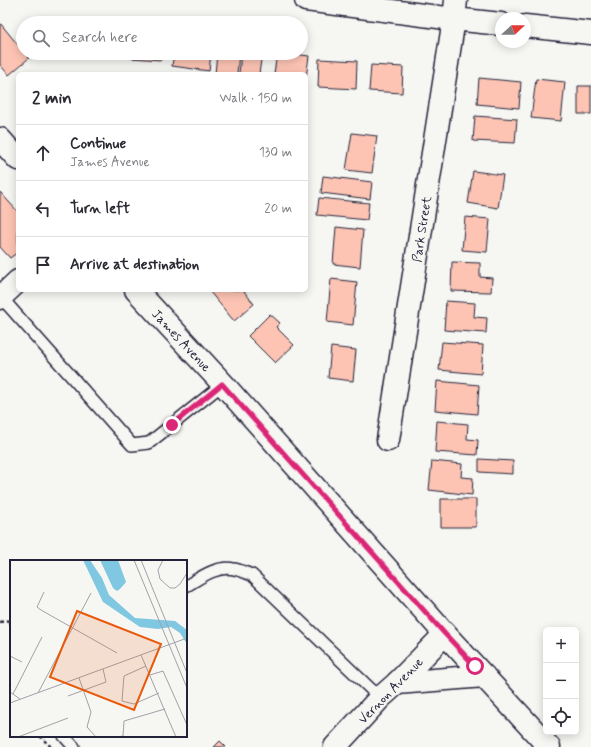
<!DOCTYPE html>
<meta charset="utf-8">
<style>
body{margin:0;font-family:Mynerve,sans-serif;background:#f7f7f7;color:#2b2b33}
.controls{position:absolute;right:12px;bottom:12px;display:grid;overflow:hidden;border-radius:6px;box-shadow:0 2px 10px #0003}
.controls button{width:36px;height:36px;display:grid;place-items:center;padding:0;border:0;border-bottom:1px solid #e1e1e2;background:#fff;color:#2b2b33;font:20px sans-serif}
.compass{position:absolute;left:495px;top:12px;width:36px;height:36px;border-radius:50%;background:#fff;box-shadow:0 2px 10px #0003;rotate:68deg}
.stop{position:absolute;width:12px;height:12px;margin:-9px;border:3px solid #db2777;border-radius:50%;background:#fff}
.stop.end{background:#db2777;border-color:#fff;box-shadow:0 1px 4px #0008}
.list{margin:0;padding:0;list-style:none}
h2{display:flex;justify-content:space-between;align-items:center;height:52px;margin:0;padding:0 16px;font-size:17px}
h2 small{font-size:13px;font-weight:400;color:#7c7c81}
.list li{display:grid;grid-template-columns:26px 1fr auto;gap:12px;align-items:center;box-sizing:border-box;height:56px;padding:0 16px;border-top:1px solid #e1e1e2}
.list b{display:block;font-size:15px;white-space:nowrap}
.list p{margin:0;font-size:13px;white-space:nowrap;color:#7c7c81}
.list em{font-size:13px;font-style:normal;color:#7c7c81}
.icon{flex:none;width:22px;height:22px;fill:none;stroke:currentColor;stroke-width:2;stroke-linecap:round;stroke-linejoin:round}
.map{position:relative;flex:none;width:591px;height:747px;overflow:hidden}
.search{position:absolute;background:#fff;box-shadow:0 2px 10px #0003;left:16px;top:16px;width:292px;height:44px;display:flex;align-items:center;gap:10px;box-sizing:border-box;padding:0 14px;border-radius:22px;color:#7c7c81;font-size:15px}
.panel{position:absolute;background:#fff;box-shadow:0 2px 10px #0003;left:16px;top:72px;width:292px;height:220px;border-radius:6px}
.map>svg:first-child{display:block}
.building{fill:#fdc4b3;stroke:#22223b}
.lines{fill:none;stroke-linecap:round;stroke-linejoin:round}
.service-casing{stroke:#22223b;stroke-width:14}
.minor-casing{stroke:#22223b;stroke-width:25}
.tertiary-casing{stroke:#22223b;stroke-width:25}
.path{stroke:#22223b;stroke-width:2.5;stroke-dasharray:3 3;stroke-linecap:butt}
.service{stroke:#f6f6f2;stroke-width:11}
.minor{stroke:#f6f6f2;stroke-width:22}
.tertiary{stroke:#f6f6f2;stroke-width:22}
.route{stroke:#db2777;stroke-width:5}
.labels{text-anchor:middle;stroke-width:3.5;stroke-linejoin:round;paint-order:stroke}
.street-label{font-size:13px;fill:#22223b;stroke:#f6f6f2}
.inset-road{fill:none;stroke:#a1a1a9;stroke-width:1}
.view{fill:#e8590c;fill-opacity:0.15;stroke:#e8590c;stroke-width:2}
.inset-edge{fill:none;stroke:#22223b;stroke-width:2}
</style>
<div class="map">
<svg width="591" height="747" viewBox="0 0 591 747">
<rect width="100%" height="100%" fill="#f6f6f2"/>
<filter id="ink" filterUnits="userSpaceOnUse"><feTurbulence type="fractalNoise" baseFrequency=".025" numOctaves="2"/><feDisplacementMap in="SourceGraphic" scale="8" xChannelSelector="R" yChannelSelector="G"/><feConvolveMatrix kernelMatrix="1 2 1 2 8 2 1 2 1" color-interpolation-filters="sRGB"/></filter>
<g filter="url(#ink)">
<path class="building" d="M 0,23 L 23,51 L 23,53 L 24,53 L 29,58 L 9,75 L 0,65 Z
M 130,53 L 161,53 L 161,60 L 130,58 Z
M 174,53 L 211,53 L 209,71 L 172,66 Z
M 217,53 L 239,53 L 237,74 L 215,74 Z
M 241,53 L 262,53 L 259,74 L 239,74 Z
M 277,53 L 287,53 L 309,56 L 306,78 L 306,74 L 274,74 Z
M 319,59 L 357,61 L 356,89 L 318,87 Z
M 371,65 L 403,67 L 402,93 L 369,91 Z
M 479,78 L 521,82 L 519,108 L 477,104 Z
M 536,79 L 565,82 L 561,121 L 531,118 Z
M 578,86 L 591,86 L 591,114 L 578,114 Z
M 475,116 L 517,119 L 515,143 L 473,141 Z
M 352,133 L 377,136 L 372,173 L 346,170 Z
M 473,171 L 503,175 L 498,208 L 468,203 Z
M 323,176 L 372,182 L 370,199 L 321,193 Z
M 0,192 L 18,212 L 18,252 L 10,258 L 0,247 Z
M 319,198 L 369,203 L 367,220 L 317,215 Z
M 465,217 L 490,219 L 487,252 L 462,250 Z
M 336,227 L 363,230 L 360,267 L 333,264 Z
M 452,262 L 480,263 L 480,277 L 492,278 L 491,292 L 451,291 Z
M 331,279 L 357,282 L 353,325 L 327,322 Z
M 213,290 L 243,290 L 254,304 L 234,321 L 210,292 Z
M 446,301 L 475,303 L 474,317 L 487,318 L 486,333 L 444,330 Z
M 270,314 L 280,323 L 276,327 L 294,345 L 275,363 L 248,336 Z
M 442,342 L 483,345 L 481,374 L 439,370 Z
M 331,347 L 356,350 L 353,381 L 328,378 Z
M 437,381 L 479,385 L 477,414 L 435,410 Z
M 437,421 L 468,424 L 467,439 L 478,440 L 477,455 L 435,452 Z
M 479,459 L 513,461 L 513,474 L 479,472 Z
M 432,461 L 462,464 L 461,477 L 473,478 L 472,495 L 429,490 Z
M 441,499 L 476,499 L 476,527 L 441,527 Z
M 220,741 L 226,747 L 214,747 Z"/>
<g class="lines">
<defs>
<path id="service" d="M 0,296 L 132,445 L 149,443 L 223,384
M 186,586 C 200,578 217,565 234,569 C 240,570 246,573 252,575 L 380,698
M 64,736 L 74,747"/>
<path id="minor" d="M 306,0 L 454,19 L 501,24
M 525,26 L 591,33
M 0,298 L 18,281
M 388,440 L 454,19 L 456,0
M 335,747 L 380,698 L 397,683 L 445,634"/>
<path id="tertiary" d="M 0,139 L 18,159
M 136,290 L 223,384 L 445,634 L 549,747
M 397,683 L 484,676"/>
</defs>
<use href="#service" class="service-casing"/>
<use href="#minor" class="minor-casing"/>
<use href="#tertiary" class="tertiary-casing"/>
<path class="path" d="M 0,622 L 10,620 L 11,625
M 40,736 L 51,747"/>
<use href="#service" class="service"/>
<use href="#minor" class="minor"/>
<use href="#tertiary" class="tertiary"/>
</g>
</g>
<g class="lines" filter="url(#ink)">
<path class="route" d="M 172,425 L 222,384 L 445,634 L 475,666"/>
</g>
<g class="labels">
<g class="street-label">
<text transform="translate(421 229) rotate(-81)" y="5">Park Street</text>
<text transform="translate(182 340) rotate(47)" y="5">James Avenue</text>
<text transform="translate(390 690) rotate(-46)" y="5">Vernon Avenue</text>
</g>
</g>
<g transform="translate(10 560)">
<rect width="177" height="177" fill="#f6f6f2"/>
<path d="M 73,0 L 80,0 L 92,18 L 99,35 L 125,58 L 165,61 L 177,70 L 177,84 L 170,73 L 161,67 L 148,69 L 130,67 L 93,42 ZM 90,0 L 108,0 L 116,22 L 110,29 L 107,31 L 103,28 Z" fill="#80c7e1"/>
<path class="inset-road" d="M 124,0 L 177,128M 131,0 L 177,113M 153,0 L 148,10 L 150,19 L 160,28 L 165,28 L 170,24 L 177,13M 34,32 L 27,47 L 31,50 L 107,93M 131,95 L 166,177M 0,96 L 12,102M 136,106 L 114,116 L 112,141 L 124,144 L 149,133M 140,115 L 153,111 L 177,165M 69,118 L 81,152 L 77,167 L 86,177M 0,132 L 10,139M 28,133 L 81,33M 3,134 L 32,77M 58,136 L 96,122 L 93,109M 0,143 L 177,78M 8,177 L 58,158M 107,177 L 113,176 L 114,161 L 155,149"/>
<path class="view" d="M 67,51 L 151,84 L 124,150 L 40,117 Z"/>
<rect width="177" height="177" class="inset-edge"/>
</g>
</svg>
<div class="controls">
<button>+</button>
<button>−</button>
<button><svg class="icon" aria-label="locate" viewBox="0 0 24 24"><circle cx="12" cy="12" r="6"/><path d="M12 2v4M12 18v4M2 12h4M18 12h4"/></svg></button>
</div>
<svg class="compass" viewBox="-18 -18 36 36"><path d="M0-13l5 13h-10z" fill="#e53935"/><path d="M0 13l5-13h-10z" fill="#7c7c81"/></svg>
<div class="stop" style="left:475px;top:666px"></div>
<div class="stop end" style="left:172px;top:425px"></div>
<div class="search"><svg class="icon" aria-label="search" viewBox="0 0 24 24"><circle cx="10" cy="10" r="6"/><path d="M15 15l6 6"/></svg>Search here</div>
<section class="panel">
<h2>2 min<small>Walk · 150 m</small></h2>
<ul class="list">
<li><svg class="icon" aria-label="ahead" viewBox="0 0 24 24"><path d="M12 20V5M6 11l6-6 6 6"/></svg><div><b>Continue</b><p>James Avenue</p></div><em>130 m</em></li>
<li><svg class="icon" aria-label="left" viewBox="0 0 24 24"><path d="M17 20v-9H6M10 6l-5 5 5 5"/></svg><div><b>Turn left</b></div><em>20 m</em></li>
<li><svg class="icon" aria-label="arrive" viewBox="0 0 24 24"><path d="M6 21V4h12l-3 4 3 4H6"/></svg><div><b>Arrive at destination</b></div></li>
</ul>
</section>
</div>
